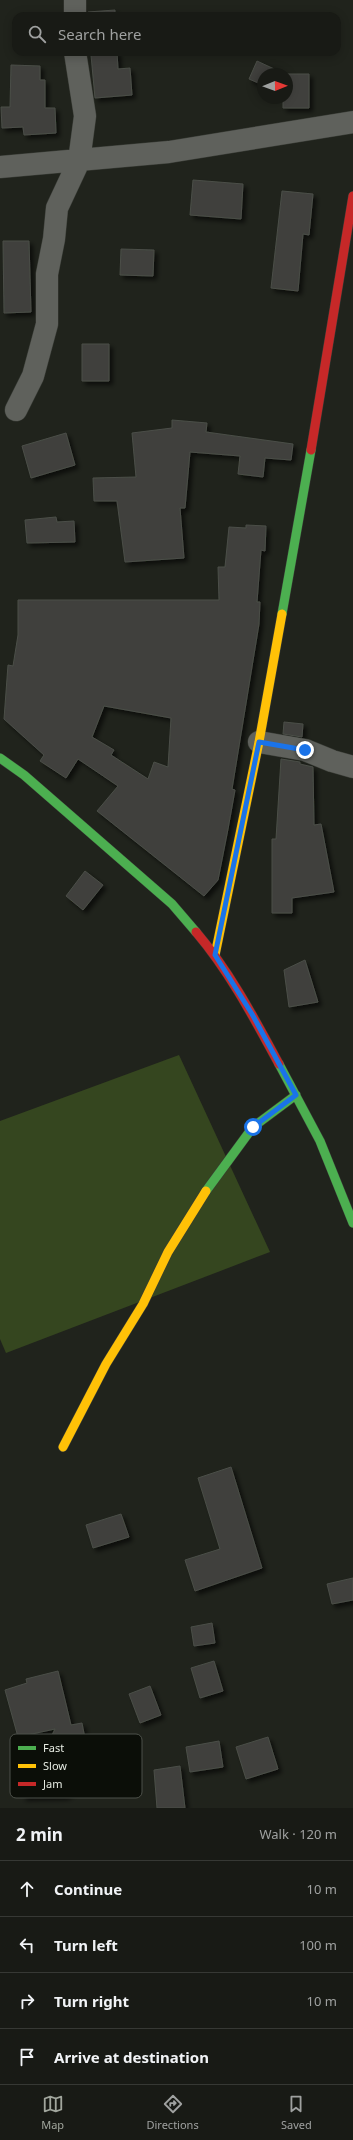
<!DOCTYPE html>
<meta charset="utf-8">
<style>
body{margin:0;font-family:"Noto Sans",sans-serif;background:#21231e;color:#f1f3f6}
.compass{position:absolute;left:257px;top:68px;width:36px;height:36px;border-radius:50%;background:#181a15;box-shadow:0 2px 10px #0003;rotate:89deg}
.stop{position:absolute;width:12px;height:12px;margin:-9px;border:3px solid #1a73e8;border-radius:50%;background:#fff}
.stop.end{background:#1a73e8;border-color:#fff;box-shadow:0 1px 4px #0008}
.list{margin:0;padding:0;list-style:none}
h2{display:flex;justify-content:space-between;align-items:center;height:52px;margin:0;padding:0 16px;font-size:17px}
h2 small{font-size:13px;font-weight:400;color:#9fa1a0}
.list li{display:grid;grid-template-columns:26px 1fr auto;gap:12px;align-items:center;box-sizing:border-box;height:56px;padding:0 16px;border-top:1px solid #363834}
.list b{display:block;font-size:15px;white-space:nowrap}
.list em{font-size:13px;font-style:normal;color:#9fa1a0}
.icon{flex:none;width:22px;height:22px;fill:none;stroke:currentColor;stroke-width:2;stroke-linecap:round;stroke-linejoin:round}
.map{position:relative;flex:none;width:353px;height:1808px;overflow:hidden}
.search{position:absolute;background:#181a15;box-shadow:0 2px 10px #0003;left:12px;right:12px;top:12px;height:44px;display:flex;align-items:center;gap:10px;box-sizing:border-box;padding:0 14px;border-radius:12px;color:#9fa1a0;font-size:15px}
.sheet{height:276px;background:#181a15}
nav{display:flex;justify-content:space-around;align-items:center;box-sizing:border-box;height:56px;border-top:1px solid #363834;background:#181a15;font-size:11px;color:#9fa1a0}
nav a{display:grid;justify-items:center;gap:2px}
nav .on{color:#a1a69d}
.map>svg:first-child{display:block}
.green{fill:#35461f}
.building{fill:#3f413c;stroke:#4b4e48;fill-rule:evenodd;filter:url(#shadow)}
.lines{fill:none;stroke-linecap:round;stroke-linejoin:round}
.street-casing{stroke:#3a3d37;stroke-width:23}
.fast-casing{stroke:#3a3d37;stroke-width:10}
.slow-casing{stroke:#3a3d37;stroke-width:10}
.jam-casing{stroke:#3a3d37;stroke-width:10}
.street{stroke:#5f615c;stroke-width:22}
.fast{stroke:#4caf50;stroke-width:9}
.slow{stroke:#ffc107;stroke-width:9}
.jam{stroke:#c62828;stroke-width:9}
.route{stroke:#1a73e8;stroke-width:5}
.key{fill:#0b0e08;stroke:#4d514a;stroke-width:1}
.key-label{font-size:11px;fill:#e7ece3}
</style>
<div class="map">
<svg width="353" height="1808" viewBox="0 0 353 1808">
<defs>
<filter id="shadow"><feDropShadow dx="3.5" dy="3.5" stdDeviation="2" flood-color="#0009"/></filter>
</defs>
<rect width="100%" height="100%" fill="#20231c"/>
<path class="green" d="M 179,1055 L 270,1252 L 6,1353 L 0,1339 L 0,1121 Z"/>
<path class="building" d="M 115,10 L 115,16 L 88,16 L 88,12 Z
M 88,52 L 117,52 L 118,69 L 130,68 L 132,95 L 95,98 L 91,55 L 88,55 Z
M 257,61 L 285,74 L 309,74 L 309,108 L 283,108 L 283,98 L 287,98 L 287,74 L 263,74 L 263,85 L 249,79 Z
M 11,65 L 40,66 L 40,80 L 45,80 L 45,108 L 55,108 L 56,133 L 24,135 L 23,127 L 2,128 L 1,107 L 10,107 Z
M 193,180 L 243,184 L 241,219 L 190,215 Z
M 282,191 L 313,194 L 309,235 L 303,234 L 298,291 L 271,288 Z
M 3,241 L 29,241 L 31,312 L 4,313 Z
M 121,249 L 154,250 L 153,276 L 120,275 Z
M 82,344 L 109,344 L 109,381 L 82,381 Z
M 172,420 L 207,423 L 206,432 L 293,444 L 291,460 L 265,458 L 263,477 L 238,474 L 240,456 L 190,452 L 185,508 L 180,508 L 184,558 L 125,562 L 117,501 L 94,501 L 93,478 L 136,477 L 132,433 L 172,428 Z
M 66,433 L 75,465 L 31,478 L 22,446 Z
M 56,517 L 57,522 L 74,521 L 75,542 L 27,543 L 25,520 Z
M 246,525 L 266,526 L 265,551 L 261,550 L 257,602 L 260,602 L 259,624 L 232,789 L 235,790 L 228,829 L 218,880 L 204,896 L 97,811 L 118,786 L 78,759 L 66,778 L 40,761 L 44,755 L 4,719 L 8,665 L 13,666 L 18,635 L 18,600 L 219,600 L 218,567 L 225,567 L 229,527 L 246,528 ZM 104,706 L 171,718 L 168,767 L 154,762 L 148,779 L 111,755 L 114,750 L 92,737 Z
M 284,722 L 303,724 L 302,737 L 283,734 Z
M 281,759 L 300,762 L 300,764 L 313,767 L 314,825 L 321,824 L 334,892 L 292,898 L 292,913 L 272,913 L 272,839 L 276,839 Z
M 85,871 L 103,885 L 83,910 L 66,896 Z
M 305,960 L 318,1002 L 289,1007 L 284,970 Z
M 231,1467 L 262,1568 L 195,1591 L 185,1560 L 220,1549 L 198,1478 Z
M 121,1514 L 129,1537 L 93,1548 L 86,1525 Z
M 353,1578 L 353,1600 L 332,1604 L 327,1584 Z
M 212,1623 L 215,1643 L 194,1646 L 191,1627 Z
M 214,1661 L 223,1691 L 200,1698 L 191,1668 Z
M 58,1671 L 71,1725 L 82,1723 L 86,1744 L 50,1757 L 53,1769 L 124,1757 L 65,1796 L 22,1797 L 55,1729 L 18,1737 L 5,1690 L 27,1683 L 26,1679 Z
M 150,1686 L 161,1715 L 140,1723 L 129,1694 Z
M 268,1737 L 278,1769 L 246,1779 L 236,1747 Z
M 219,1741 L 223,1767 L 190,1772 L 186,1747 Z
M 180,1766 L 185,1808 L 157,1808 L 154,1770 Z"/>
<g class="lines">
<defs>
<path id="street" d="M 75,16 L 75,0
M 0,167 L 169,152 L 353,122
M 16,410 L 33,376 L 47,324 L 47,274 L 54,239 L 57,208 L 79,161 L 85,116 L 75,52
M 259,742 L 305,750 L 332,761 L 353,767"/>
<path id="fast" d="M 282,614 L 311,450
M 0,758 L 24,775 L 172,904 L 196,932
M 279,1064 L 320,1141 L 353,1223
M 206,1191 L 253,1127 L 296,1095"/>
<path id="slow" d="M 215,955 L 259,742 L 282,614
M 63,1447 L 106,1364 L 143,1304 L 168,1252 L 206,1191"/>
<path id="jam" d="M 311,450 L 353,196
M 196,932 C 230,972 254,1018 279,1064"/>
</defs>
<use href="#street" class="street-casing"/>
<use href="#fast" class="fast-casing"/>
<use href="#slow" class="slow-casing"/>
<use href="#jam" class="jam-casing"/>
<use href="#street" class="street"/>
<use href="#fast" class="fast"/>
<use href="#slow" class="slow"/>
<use href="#jam" class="jam"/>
</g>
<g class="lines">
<path class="route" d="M 253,1127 L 296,1095 L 252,1014 L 215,955 L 259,742 L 305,750"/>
</g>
<rect x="10" y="1734" width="132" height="64" rx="6" class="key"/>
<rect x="18" y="1746" width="18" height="4" fill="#4caf50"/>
<rect x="18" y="1764" width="18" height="4" fill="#ffc107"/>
<rect x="18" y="1782" width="18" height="4" fill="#c62828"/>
<g class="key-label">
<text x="43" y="1752">Fast</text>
<text x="43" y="1770">Slow</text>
<text x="43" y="1788">Jam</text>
</g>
</svg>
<svg class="compass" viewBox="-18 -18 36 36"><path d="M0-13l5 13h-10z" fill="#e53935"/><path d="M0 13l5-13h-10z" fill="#9fa1a0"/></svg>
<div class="stop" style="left:253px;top:1127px"></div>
<div class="stop end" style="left:305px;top:750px"></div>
<div class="search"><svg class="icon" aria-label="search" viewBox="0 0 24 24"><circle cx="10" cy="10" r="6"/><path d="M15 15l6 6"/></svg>Search here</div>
</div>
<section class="sheet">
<h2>2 min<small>Walk · 120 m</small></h2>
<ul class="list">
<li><svg class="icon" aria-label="ahead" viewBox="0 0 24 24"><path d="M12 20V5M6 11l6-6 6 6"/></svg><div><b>Continue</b></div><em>10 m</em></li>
<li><svg class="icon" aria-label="left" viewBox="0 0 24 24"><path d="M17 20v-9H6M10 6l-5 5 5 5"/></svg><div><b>Turn left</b></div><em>100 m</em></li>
<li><svg class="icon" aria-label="right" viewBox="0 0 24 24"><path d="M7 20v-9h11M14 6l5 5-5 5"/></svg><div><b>Turn right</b></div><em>10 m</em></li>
<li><svg class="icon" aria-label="arrive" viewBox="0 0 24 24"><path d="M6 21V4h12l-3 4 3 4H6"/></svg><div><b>Arrive at destination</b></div></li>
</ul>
</section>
<nav>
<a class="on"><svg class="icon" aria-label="map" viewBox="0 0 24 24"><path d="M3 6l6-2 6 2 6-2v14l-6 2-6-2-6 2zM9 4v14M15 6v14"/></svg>Map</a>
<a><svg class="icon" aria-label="directions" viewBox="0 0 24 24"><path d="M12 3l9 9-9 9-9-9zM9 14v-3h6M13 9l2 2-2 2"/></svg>Directions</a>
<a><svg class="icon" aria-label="saved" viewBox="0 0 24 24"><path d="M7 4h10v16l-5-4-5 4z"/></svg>Saved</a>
</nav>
